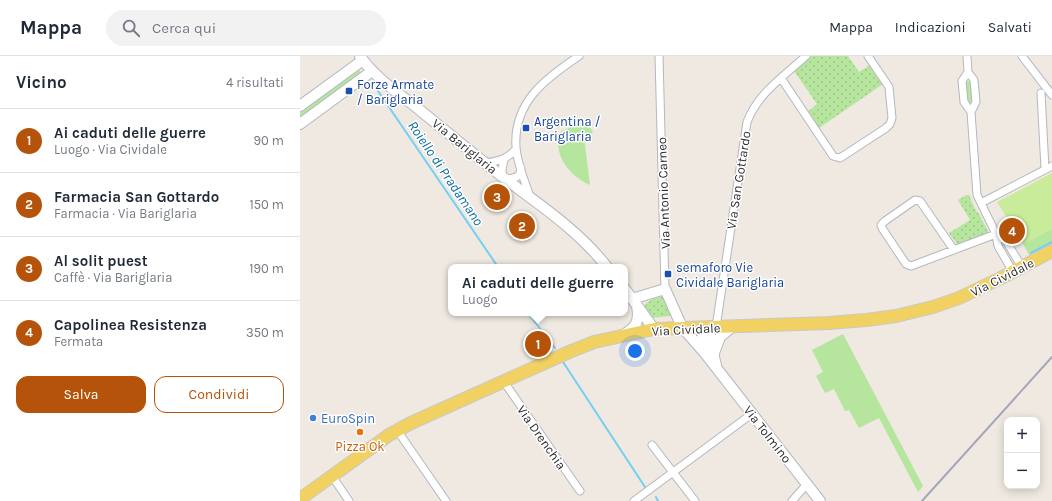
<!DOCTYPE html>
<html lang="it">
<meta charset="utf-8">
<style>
body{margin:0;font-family:Karla,sans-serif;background:#f2f2f3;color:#1f2937}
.controls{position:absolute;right:12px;bottom:12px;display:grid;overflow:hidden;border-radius:8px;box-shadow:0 2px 10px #0003}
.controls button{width:36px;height:36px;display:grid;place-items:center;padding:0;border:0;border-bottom:1px solid #e0e1e3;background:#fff;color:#1f2937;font:20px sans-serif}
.you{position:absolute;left:335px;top:295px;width:14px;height:14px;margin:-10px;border:3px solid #fff;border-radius:50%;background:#1a73e8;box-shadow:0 0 0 6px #1a73e833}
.badge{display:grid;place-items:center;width:26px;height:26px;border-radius:50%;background:#b45309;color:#fff;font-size:13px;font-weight:700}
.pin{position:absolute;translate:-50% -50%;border:2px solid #fff;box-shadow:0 1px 4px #0006}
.popup{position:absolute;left:148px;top:208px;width:180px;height:52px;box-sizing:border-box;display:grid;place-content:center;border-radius:8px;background:#fff;filter:drop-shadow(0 1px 3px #0005);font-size:13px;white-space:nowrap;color:#747a83}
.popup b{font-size:15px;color:#1f2937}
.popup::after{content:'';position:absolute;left:50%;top:100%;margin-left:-8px;border:8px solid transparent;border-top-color:#fff}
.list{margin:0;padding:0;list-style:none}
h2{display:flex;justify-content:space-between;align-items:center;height:52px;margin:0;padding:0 16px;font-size:17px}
h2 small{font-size:13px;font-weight:400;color:#747a83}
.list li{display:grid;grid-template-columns:26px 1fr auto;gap:12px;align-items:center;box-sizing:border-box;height:64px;padding:0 16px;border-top:1px solid #e0e1e3}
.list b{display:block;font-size:15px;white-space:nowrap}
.list p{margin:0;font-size:13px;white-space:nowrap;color:#747a83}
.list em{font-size:13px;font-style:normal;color:#747a83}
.actions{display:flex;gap:8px;padding:12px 16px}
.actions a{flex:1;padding:9px 0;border:1px solid #b45309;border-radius:12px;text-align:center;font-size:14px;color:#b45309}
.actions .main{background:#b45309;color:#fff}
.icon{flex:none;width:22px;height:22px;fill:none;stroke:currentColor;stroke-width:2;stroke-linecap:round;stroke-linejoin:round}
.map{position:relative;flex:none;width:752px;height:445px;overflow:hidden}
header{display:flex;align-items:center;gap:24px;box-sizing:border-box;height:56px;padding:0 20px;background:#fff;border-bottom:1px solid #e0e1e3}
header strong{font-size:19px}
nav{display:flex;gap:22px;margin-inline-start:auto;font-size:14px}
.search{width:280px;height:36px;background:#f2f2f3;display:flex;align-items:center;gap:10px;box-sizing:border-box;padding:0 14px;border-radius:22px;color:#747a83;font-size:15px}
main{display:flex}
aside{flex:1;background:#fff}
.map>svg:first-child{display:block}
.grass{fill:#b6e59e}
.park{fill:url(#park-dots)}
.pitch{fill:#c9ec9a}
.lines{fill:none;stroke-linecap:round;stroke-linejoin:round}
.stream{stroke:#75cff0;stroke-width:2}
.street-casing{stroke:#b4b7c1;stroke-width:9}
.secondary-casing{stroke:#b4b7c1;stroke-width:12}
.primary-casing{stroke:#c9c9c9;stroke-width:14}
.street{stroke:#fff;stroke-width:7}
.secondary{stroke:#fff;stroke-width:10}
.primary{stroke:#f2d163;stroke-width:12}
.rail{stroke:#a3a6b8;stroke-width:2}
.transit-dot{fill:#1a4fb4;stroke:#fff;stroke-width:1.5}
.shop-dot{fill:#3f7fe0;stroke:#fff;stroke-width:1.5}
.food-dot{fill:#e8710a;stroke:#fff;stroke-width:1.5}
.labels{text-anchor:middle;stroke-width:3;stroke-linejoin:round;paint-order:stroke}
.transit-label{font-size:13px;fill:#164399;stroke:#fff;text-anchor:start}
.street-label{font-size:13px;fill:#2e2e2e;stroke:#fff}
.shop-label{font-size:13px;fill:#366cbe;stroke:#fff;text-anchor:start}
.food-label{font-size:13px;fill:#c56008;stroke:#fff}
.water-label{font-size:14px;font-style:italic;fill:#0d6fa3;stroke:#fff}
</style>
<header>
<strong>Mappa</strong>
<div class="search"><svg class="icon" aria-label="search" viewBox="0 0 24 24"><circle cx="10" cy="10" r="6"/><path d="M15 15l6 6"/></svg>Cerca qui</div>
<nav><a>Mappa</a><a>Indicazioni</a><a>Salvati</a></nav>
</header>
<main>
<aside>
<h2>Vicino<small>4 risultati</small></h2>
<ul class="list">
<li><span class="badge">1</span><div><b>Ai caduti delle guerre</b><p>Luogo · Via Cividale</p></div><em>90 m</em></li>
<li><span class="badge">2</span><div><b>Farmacia San Gottardo</b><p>Farmacia · Via Bariglaria</p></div><em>150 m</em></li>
<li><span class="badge">3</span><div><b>Al solit puest</b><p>Caffè · Via Bariglaria</p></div><em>190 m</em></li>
<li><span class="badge">4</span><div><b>Capolinea Resistenza</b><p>Fermata</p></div><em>350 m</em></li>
</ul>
<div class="actions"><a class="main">Salva</a><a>Condividi</a></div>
</aside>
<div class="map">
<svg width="752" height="445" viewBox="0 0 752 445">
<defs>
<pattern id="park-dots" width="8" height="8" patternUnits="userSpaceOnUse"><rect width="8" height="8" fill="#b6e59e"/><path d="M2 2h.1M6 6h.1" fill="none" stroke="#9dc588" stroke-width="1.8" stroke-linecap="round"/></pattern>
</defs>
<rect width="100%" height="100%" fill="#efe9e1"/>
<path class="grass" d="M 58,12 L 62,18 L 0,63 L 0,55 Z
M 672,25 L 673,46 L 666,46 L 665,26 Z
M 285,64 L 293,76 L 289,81 L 284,82 L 290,129 C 270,120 251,98 261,75 L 278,68 Z
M 752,173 L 752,188 L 730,200 L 723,188 Z
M 543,278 L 623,430 L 618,436 L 579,362 L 559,372 L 549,354 L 545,355 L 534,333 L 525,337 L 516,320 L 523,316 L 512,294 Z"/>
<path class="park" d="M 506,0 L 548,0 L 559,16 L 573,7 L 586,26 L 516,74 L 505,58 L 517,48 L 492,12 Z
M 666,139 L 669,139 L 675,153 L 679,158 L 689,177 L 658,189 L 649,177 L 670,164 L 658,144 Z
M 364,240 L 371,260 L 349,262 L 344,254 L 345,248 L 353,243 Z"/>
<path class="pitch" d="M 752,117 L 752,173 L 723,188 L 697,146 Z"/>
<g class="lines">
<path class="stream" d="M 78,35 L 198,211
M 731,197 L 752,186
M 228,257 L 255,292
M 263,306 L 345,431
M 356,441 L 358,445"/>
<defs>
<path id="street" d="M 359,0 L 365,233
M 667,0 L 668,16 L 674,24 L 676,46 L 671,56 L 677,139 L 696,178 L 698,190 L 713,216
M 722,0 L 752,39
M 668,16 L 662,25 L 664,46 L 671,56
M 481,22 L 533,100 L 540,102 L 586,72 L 590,68 L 592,62 L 589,31 L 568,0
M 741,37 L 745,113
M 204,103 L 202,114 L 202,120 L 208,123 L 217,121 L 220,117 L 221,112
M 186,107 C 199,105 208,103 216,93
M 230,141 C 225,125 217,108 216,91 C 213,46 246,22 279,0
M 681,147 L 752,110
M 696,178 L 706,185 L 722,211
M 654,194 L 620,145 L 615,144 L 585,165 L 581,169 L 582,172 L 606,208 L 611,210 L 696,178
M 416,271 L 447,66 C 458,37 484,20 506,0
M 204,326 L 280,435
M 97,374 L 146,445
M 352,389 L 395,445
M 32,420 L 49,445
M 334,445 L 453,357
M 492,445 L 507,428"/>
<path id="secondary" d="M 60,0 C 74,21 101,39 121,55 C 148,77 176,100 204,122 C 240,149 279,175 307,211
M 0,50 L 63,4
M 0,68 L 72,15
M 325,233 L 354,273
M 332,243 L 365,233 L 382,271 L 403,295
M 407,271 L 402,282 L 404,296 L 520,445
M 407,271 C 413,283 412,296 416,309
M 323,279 C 336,271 340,266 337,250
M 414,297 L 420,281 L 432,271"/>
<path id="primary" d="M 0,443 L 89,379 L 111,367 L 269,296 L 294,286 L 354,273 L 529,267 L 566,264 L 596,260 L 633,251 L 659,242 L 701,222 L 752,195"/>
</defs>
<use href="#street" class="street-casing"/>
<use href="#secondary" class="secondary-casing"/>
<use href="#primary" class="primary-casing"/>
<use href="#street" class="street"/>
<use href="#secondary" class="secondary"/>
<use href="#primary" class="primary"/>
<path class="rail" d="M 622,445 L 752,301"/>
</g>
<g class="transit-dot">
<rect x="45" y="31" width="8" height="8" rx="2"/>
<rect x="222" y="68" width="8" height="8" rx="2"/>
<rect x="364" y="214" width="8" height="8" rx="2"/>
</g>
<circle class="shop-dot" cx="13" cy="362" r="4"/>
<circle class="food-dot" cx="60" cy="376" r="4"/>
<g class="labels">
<g class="transit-label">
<text x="57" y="33">Forze Armate<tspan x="57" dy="15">/ Bariglaria</tspan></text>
<text x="234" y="70">Argentina /<tspan x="234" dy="15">Bariglaria</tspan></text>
<text x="376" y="216">semaforo Vie<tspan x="376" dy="15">Cividale Bariglaria</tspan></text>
</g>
<g class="street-label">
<text transform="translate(165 90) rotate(39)" y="5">Via Bariglaria</text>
<text transform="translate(438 124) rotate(-81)" y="5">Via San Gottardo</text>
<text transform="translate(363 137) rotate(-92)" y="5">Via Antonio Carneo</text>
<text transform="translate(702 221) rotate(-27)" y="5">Via Cividale</text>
<text transform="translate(386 273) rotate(-3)" y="5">Via Cividale</text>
<text transform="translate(468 378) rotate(52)" y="5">Via Tolmino</text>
<text transform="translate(242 381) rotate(55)" y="5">Via Drenchia</text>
</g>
<g class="shop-label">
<text x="21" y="367">EuroSpin</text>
</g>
<g class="food-label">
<text x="60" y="395">Pizza Ok</text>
</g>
<g class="water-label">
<text transform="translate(146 117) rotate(56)" y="5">Roiello di Pradamano</text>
</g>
</g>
</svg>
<div class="controls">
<button>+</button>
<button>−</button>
</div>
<div class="you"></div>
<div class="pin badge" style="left:238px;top:288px">1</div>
<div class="popup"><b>Ai caduti delle guerre</b>Luogo</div>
<div class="pin badge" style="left:222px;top:170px">2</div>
<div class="pin badge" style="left:197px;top:141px">3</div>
<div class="pin badge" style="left:712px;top:175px">4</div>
</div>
</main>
